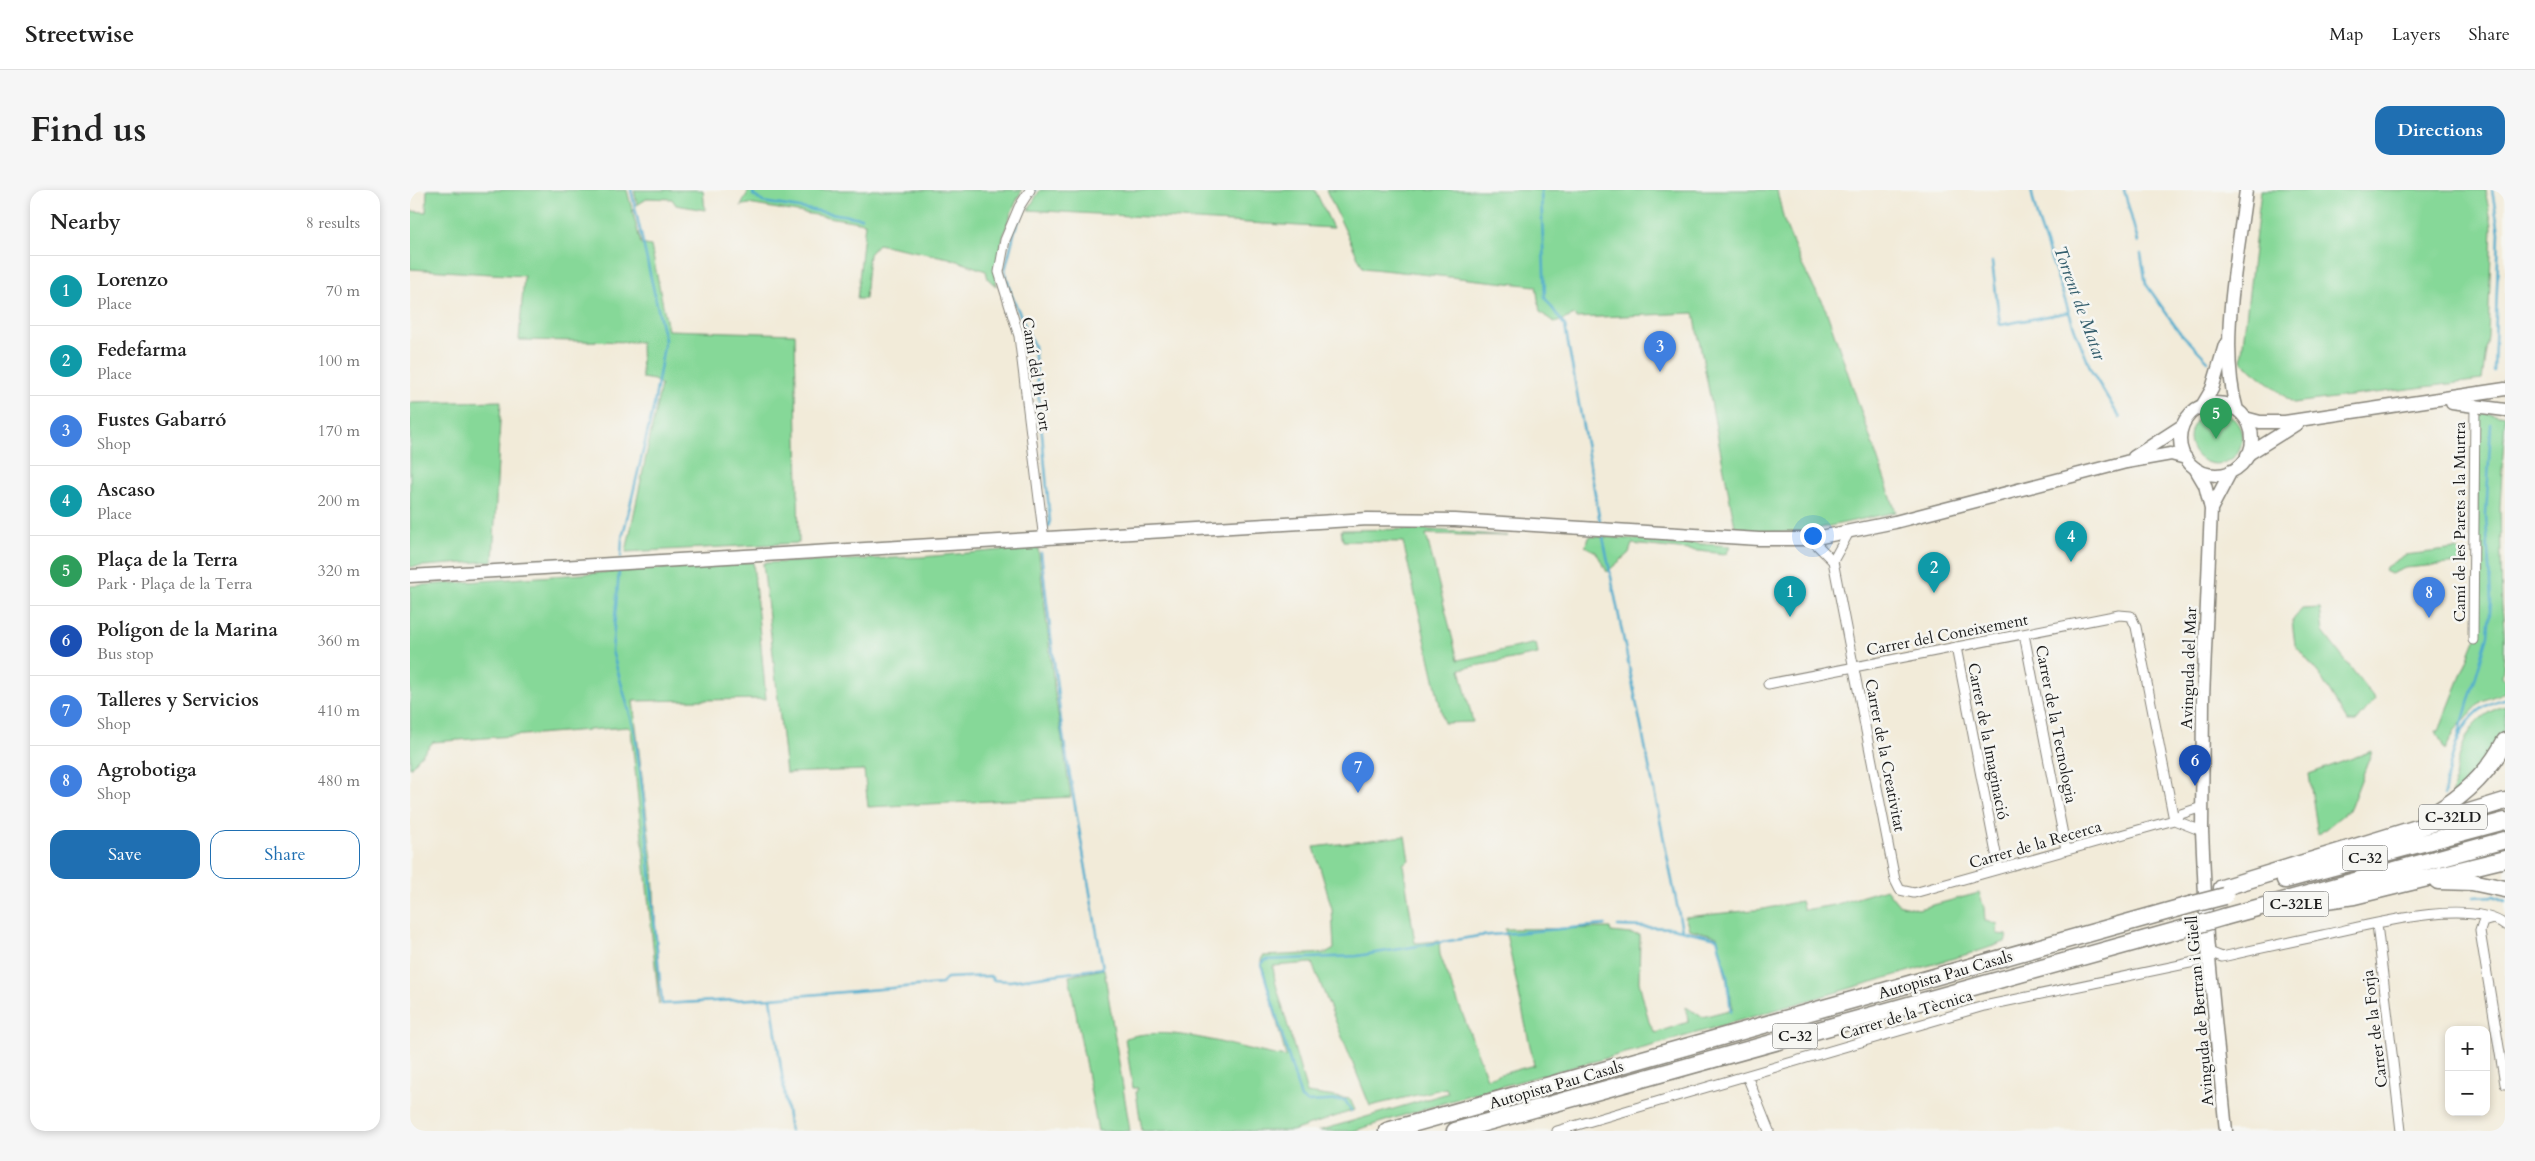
<!DOCTYPE html>
<meta charset="utf-8">
<style>
body{margin:0;font-family:Cardo,serif;background:#f6f6f6;color:#222}
.controls{position:absolute;right:15px;bottom:15px;display:grid;overflow:hidden;border-radius:10px;box-shadow:0 2px 8px #0003}
.controls button{width:45px;height:45px;display:grid;place-items:center;padding:0;border:0;border-bottom:1px solid #e0e0e0;background:#fff;color:#222;font:25px sans-serif}
.you{position:absolute;left:1402px;top:345px;width:18px;height:18px;margin:-12px;border:4px solid #fff;border-radius:50%;background:#1a73e8;box-shadow:0 0 0 8px #1a73e833}
.badge{display:grid;place-items:center;width:32px;height:32px;border-radius:50%;background:#1f6fb2;color:#fff;font-size:16px;font-weight:700}
.pin{position:absolute;translate:-50% -41px;filter:drop-shadow(0 1px 2px #0008)}
.pin::after{content:'';position:absolute;top:26px;width:18px;height:15px;background:inherit;clip-path:polygon(0 0,100% 0,50% 100%)}
.list{margin:0;padding:0;list-style:none}
h2{display:flex;justify-content:space-between;align-items:center;height:65px;margin:0;padding:0 20px;font-size:21px}
h2 small{font-size:16px;font-weight:400;color:#767676}
.list li{display:grid;grid-template-columns:32px 1fr auto;gap:15px;align-items:center;box-sizing:border-box;height:70px;padding:0 20px;border-top:1px solid #e0e0e0}
.list b{display:block;font-size:19px;white-space:nowrap}
.list p{margin:0;font-size:16px;white-space:nowrap;color:#767676}
.list em{font-size:16px;font-style:normal;color:#767676}
.actions{display:flex;gap:10px;padding:15px 20px}
.actions a{flex:1;padding:11px 0;border:1px solid #1f6fb2;border-radius:15px;text-align:center;font-size:18px;color:#1f6fb2}
.actions .main{background:#1f6fb2;color:#fff}
.map{position:relative;flex:none;width:2095px;height:941px;overflow:hidden;border-radius:15px}
header{display:flex;align-items:center;gap:30px;box-sizing:border-box;height:70px;padding:0 25px;background:#fff;border-bottom:1px solid #e0e0e0}
header strong{font-size:24px}
nav{display:flex;gap:28px;margin-inline-start:auto;font-size:18px}
.intro{display:flex;align-items:center;justify-content:space-between;box-sizing:border-box;height:120px;padding:0 30px}
h1{margin:0;font-size:35px}
.button{padding:12px 22px;border-radius:15px;background:#1f6fb2;color:#fff;font-size:18px;font-weight:700}
main{display:flex;gap:30px;padding:0 30px}
aside{flex:1;background:#fff;border-radius:15px;box-shadow:0 2px 8px #0003}
.map>svg:first-child{display:block}
.green{fill:#86d898;stroke:#517a5a}
.lines{fill:none;stroke-linecap:round;stroke-linejoin:round}
.stream{stroke:#4faccd;stroke-width:2.5}
.street-casing{stroke:#87847a;stroke-width:11}
.secondary-casing{stroke:#87847a;stroke-width:15}
.highway-casing{stroke:#87847a;stroke-width:19}
.street{stroke:#fff;stroke-width:9}
.secondary{stroke:#fff;stroke-width:12}
.highway{stroke:#fff;stroke-width:16}
.highway-bridge-casing{stroke:#87847a;stroke-width:19;stroke-linecap:butt}
.highway-bridge{stroke:#fff;stroke-width:16}
.labels{text-anchor:middle;stroke-width:5;stroke-linejoin:round;paint-order:stroke}
.shield{fill:#f6f6f2;stroke:#5d5d5c;stroke-width:1}
.shield-label{font-size:15px;font-weight:bold;fill:#1c1c1c}
.street-label{font-size:16px;fill:#1c1c1c;stroke:#f6f6f2}
.water-label{font-size:18px;font-style:italic;fill:#335d6c;stroke:#f6f6f2}
</style>
<header>
<strong>Streetwise</strong>
<nav><a>Map</a><a>Layers</a><a>Share</a></nav>
</header>
<div class="intro"><h1>Find us</h1><a class="button">Directions</a></div>
<main>
<aside>
<h2>Nearby<small>8 results</small></h2>
<ul class="list">
<li><span class="badge" style="background:#0f9aa8">1</span><div><b>Lorenzo</b><p>Place</p></div><em>70 m</em></li>
<li><span class="badge" style="background:#0f9aa8">2</span><div><b>Fedefarma</b><p>Place</p></div><em>100 m</em></li>
<li><span class="badge" style="background:#3f7fe0">3</span><div><b>Fustes Gabarró</b><p>Shop</p></div><em>170 m</em></li>
<li><span class="badge" style="background:#0f9aa8">4</span><div><b>Ascaso</b><p>Place</p></div><em>200 m</em></li>
<li><span class="badge" style="background:#2e9e5b">5</span><div><b>Plaça de la Terra</b><p>Park · Plaça de la Terra</p></div><em>320 m</em></li>
<li><span class="badge" style="background:#1a4fb4">6</span><div><b>Polígon de la Marina</b><p>Bus stop</p></div><em>360 m</em></li>
<li><span class="badge" style="background:#3f7fe0">7</span><div><b>Talleres y Servicios</b><p>Shop</p></div><em>410 m</em></li>
<li><span class="badge" style="background:#3f7fe0">8</span><div><b>Agrobotiga</b><p>Shop</p></div><em>480 m</em></li>
</ul>
<div class="actions"><a class="main">Save</a><a>Share</a></div>
</aside>
<div class="map">
<svg width="2095" height="941" viewBox="0 0 2095 941">
<rect width="100%" height="100%" fill="#f6f6f2"/>
<filter id="ink" filterUnits="userSpaceOnUse"><feTurbulence type="fractalNoise" baseFrequency=".02" numOctaves="2"/><feDisplacementMap in="SourceGraphic" scale="10" xChannelSelector="R" yChannelSelector="G"/><feConvolveMatrix kernelMatrix="1 2 1 2 8 2 1 2 1" color-interpolation-filters="sRGB"/></filter>
<filter id="wash" filterUnits="userSpaceOnUse"><feTurbulence type="fractalNoise" baseFrequency=".0096" numOctaves="4" result="noise"/><feDisplacementMap in="SourceGraphic" scale="20" xChannelSelector="R" yChannelSelector="G"/><feGaussianBlur stdDeviation="1.12" result="paint"/><feColorMatrix in="noise" values="0 0 0 0 0 0 0 0 0 0 0 0 0 0 0 0 0 1.4 0 .05"/><feComposite in="paint" operator="in"/></filter>
<g filter="url(#wash)">
<rect width="100%" height="100%" fill="#f2ebd9"/>
<path class="green" d="M 17,0 L 217,0 L 231,54 L 241,56 L 258,140 L 385,144 L 389,353 L 216,362 L 251,195 L 244,190 L 232,188 L 231,152 L 109,150 L 114,86 L 0,79 L 0,21 L 16,22 Z
M 224,0 L 293,0 L 295,20 L 266,15 L 262,9 L 238,8 L 227,15 Z
M 339,0 L 612,0 C 595,33 588,59 586,96 L 578,89 L 576,81 L 539,68 L 468,54 L 459,64 L 455,109 L 447,109 L 455,33 L 338,14 L 331,16 Z
M 630,0 L 905,0 L 923,38 L 618,20 Z
M 916,0 L 1367,0 L 1374,31 L 1392,75 L 1416,120 L 1486,322 L 1392,342 L 1326,342 L 1284,123 L 1166,128 L 1165,125 L 1145,133 L 1130,122 L 1126,96 L 953,78 Z
M 1851,0 L 2075,0 L 2082,35 L 2078,146 L 2072,190 L 1883,213 L 1831,171 Z
M 91,211 L 83,371 L 0,377 L 0,213 Z
M 2073,222 L 2095,226 L 2090,317 L 2092,419 C 2095,437 2095,468 2092,486 L 2095,490 L 2095,502 L 2072,511 L 2046,539 L 2035,560 L 2026,541 L 2029,541 L 2067,445 L 2068,226 Z
M1780 248a26 26 0 1 1 52 0a26 26 0 1 1-52 0Z
M 1011,339 L 1098,346 L 1016,344 L 1048,470 L 1126,453 L 1128,464 L 1050,479 L 1063,532 L 1034,533 L 993,352 L 933,351 L 931,340 Z
M 1180,346 L 1321,356 L 1316,364 L 1222,354 L 1219,363 L 1197,382 L 1186,362 L 1175,356 Z
M 628,357 L 645,504 L 661,607 L 458,617 L 454,580 L 376,583 L 353,373 L 512,367 Z
M 2046,359 L 2056,366 L 2050,373 L 1995,378 L 1981,384 L 1975,381 L 1976,377 L 1995,365 Z
M 343,372 L 356,509 L 223,511 L 243,678 L 249,815 L 221,540 L 218,537 L 23,552 L 0,578 L 0,396 Z
M 1910,418 L 1913,442 L 1965,509 L 1946,532 L 1938,532 L 1909,484 L 1885,455 L 1882,431 L 1892,419 Z
M 2095,516 C 2095,523 2095,530 2095,536 C 2092,558 2056,592 2041,608 C 2048,572 2051,527 2095,516 Z
M 1962,561 L 1940,619 L 1908,645 L 1899,584 Z
M 995,646 L 999,670 L 993,674 L 1005,753 L 1029,751 L 1030,765 L 1077,888 L 1124,875 L 1095,739 L 1200,738 L 1201,742 L 1230,745 L 1229,792 L 1239,832 L 1245,843 L 1278,832 L 1276,817 L 1292,827 L 1323,819 L 1307,746 L 1279,739 L 1275,727 L 1354,719 L 1391,711 L 1394,720 L 1424,715 L 1476,699 L 1488,714 L 1508,719 L 1569,703 L 1574,717 L 1575,731 L 1588,734 L 1587,744 L 1597,745 L 1595,752 L 1572,760 L 1245,855 L 1063,904 L 943,941 L 908,941 L 1038,903 L 1036,898 L 960,916 L 902,773 L 863,776 L 865,791 L 897,903 L 940,909 L 945,920 L 882,941 L 732,941 L 726,902 L 728,898 L 723,898 L 715,848 C 765,833 825,859 876,867 L 851,770 L 853,766 L 917,763 L 924,759 L 922,719 L 904,657 Z
M 694,779 L 720,941 L 688,941 L 659,786 Z"/>
<g class="lines">
<path class="stream" d="M 344,0 L 343,5 L 353,12 L 451,28
M 1131,0 L 1135,108 L 1155,136 L 1190,332
M 1621,0 L 1627,27 L 1665,140 L 1682,182 L 1710,228
M 1714,0 L 1728,52
M 2082,0 L 2089,42 L 2084,181
M 622,5 L 625,0
M 617,12 L 605,40 L 595,80 L 601,104 L 624,156 L 640,331 L 638,337
M 1731,64 L 1736,94 L 1768,140 L 1798,171
M 1582,72 L 1590,135 L 1659,122
M 1193,347 L 1272,740
M 211,367 L 212,349 L 244,215 L 255,150 L 221,0
M 209,382 L 202,461 L 225,542 L 233,604 L 252,814 L 361,808
M 2047,551 L 2078,445 L 2081,410 L 2076,326 L 2081,234
M 2034,605 C 2040,567 2050,518 2094,509
M 2064,707 L 2084,706 L 2095,711
M 1208,736 L 1262,738 L 1307,748 L 1317,786 L 1321,822
M 941,921 L 935,910 L 897,912 L 891,908 L 851,774 L 856,770 L 947,766 L 1069,746 L 1195,735
M 380,941 L 361,808 L 531,794 L 537,788 L 580,786 L 584,790 L 600,791 L 693,778 L 652,540 L 631,363"/>
</g>
</g>
<g filter="url(#ink)">
<g class="lines">
<defs>
<path id="street" d="M 620,0 L 609,17 L 595,50 L 589,82 L 609,146 L 634,350
M 1401,349 L 1423,371 L 1485,690 L 1490,700 L 1504,703 L 1764,630 L 1771,624 L 1792,617
M 1423,371 L 1439,342
M 1614,444 L 1656,660
M 2063,450 L 2065,214
M 1546,457 L 1589,679
M 1358,494 L 1709,425 L 1721,426 L 1726,437 L 1764,630
M 1764,630 L 1792,641
M 2083,729 L 2073,732 L 2070,741 L 2095,894
M 1967,734 L 1991,941
M 1799,762 L 1812,767 C 1846,759 1879,752 1913,745 C 1955,736 2059,707 2095,735
M 1337,886 L 1359,941
M 1147,941 L 1574,816 L 1799,769"/>
<path id="secondary" d="M 2042,213 L 2095,220
M1770 249a36 36 0 1 1 72 0a36 36 0 1 1-72 0Z
M 1792,216 L 1802,199 L 1815,155
M 1827,220 C 1808,156 1828,67 1836,0
M 1835,228 L 1850,232 L 1875,232 L 2095,199
M 1837,265 L 1888,233
M 1724,267 L 1772,236
M 1785,278 L 1795,295 L 1801,319 L 1793,508 L 1792,641 L 1797,748 L 1816,941
M 1801,319 L 1821,281
M 0,386 L 958,329 L 1045,330 L 1349,349 L 1401,349 L 1485,332 L 1716,272 L 1761,264 L 1776,268"/>
<path id="highway" d="M 2016,628 C 2050,610 2077,586 2095,551
M 1875,690 L 2095,631
M 2028,691 L 2062,692 L 2095,699
M 1812,698 L 2095,611
M 1895,713 L 1944,706 L 2095,669
M 1814,727 L 2095,650
M 977,941 L 1780,715
M 1045,941 L 1783,736"/>
</defs>
<use href="#street" class="street-casing"/>
<use href="#secondary" class="secondary-casing"/>
<use href="#highway" class="highway-casing"/>
<use href="#street" class="street"/>
<use href="#secondary" class="secondary"/>
<use href="#highway" class="highway"/>
<defs>
<path id="highway-bridge" d="M 1780,715 L 1815,706
M 1783,736 L 1814,727"/>
</defs>
<use href="#highway-bridge" class="highway-bridge-casing"/>
<use href="#highway-bridge" class="highway-bridge"/>
</g>
</g>
<g class="labels">
<g class="shield">
<rect x="2009" y="614.5" width="68" height="25" rx="4"/>
<rect x="1932.5" y="655.5" width="45" height="25" rx="4"/>
<rect x="1853.5" y="701.5" width="65" height="25" rx="4"/>
<rect x="1362.5" y="833.5" width="45" height="25" rx="4"/>
</g>
<g class="shield-label">
<text x="2043" y="632">C-32LD</text>
<text x="1955" y="673">C-32</text>
<text x="1886" y="719">C-32LE</text>
<text x="1385" y="851">C-32</text>
</g>
<g class="street-label">
<text transform="translate(627 184) rotate(81)" y="6">Camí del Pi Tort</text>
<text transform="translate(2049 332) rotate(-90)" y="6">Camí de les Parets a la Murtra</text>
<text transform="translate(1537 444) rotate(-11)" y="6">Carrer del Coneixement</text>
<text transform="translate(1778 478) rotate(-88)" y="6">Avinguda del Mar</text>
<text transform="translate(1647 534) rotate(79)" y="6">Carrer de la Tecnologia</text>
<text transform="translate(1579 551) rotate(79)" y="6">Carrer de la Imaginació</text>
<text transform="translate(1476 565) rotate(79)" y="6">Carrer de la Creativitat</text>
<text transform="translate(1625 654) rotate(-16)" y="6">Carrer de la Recerca</text>
<text transform="translate(1535 784) rotate(-16)" y="6">Autopista Pau Casals</text>
<text transform="translate(1789 821) rotate(-95)" y="6">Avinguda de Bertran i Güell</text>
<text transform="translate(1496 824) rotate(-17)" y="6">Carrer de la Tècnica</text>
<text transform="translate(1964 839) rotate(-97)" y="6">Carrer de la Forja</text>
<text transform="translate(1146 894) rotate(-16)" y="6">Autopista Pau Casals</text>
</g>
<g class="water-label">
<text transform="translate(1670 113) rotate(70)" y="6">Torrent de Matar</text>
</g>
</g>
</svg>
<div class="controls">
<button>+</button>
<button>−</button>
</div>
<div class="you"></div>
<div class="pin badge" style="left:1380px;top:427px;background:#0f9aa8">1</div>
<div class="pin badge" style="left:1524px;top:403px;background:#0f9aa8">2</div>
<div class="pin badge" style="left:1250px;top:182px;background:#3f7fe0">3</div>
<div class="pin badge" style="left:1661px;top:372px;background:#0f9aa8">4</div>
<div class="pin badge" style="left:1806px;top:249px;background:#2e9e5b">5</div>
<div class="pin badge" style="left:1785px;top:596px;background:#1a4fb4">6</div>
<div class="pin badge" style="left:948px;top:603px;background:#3f7fe0">7</div>
<div class="pin badge" style="left:2019px;top:428px;background:#3f7fe0">8</div>
</div>
</main>
